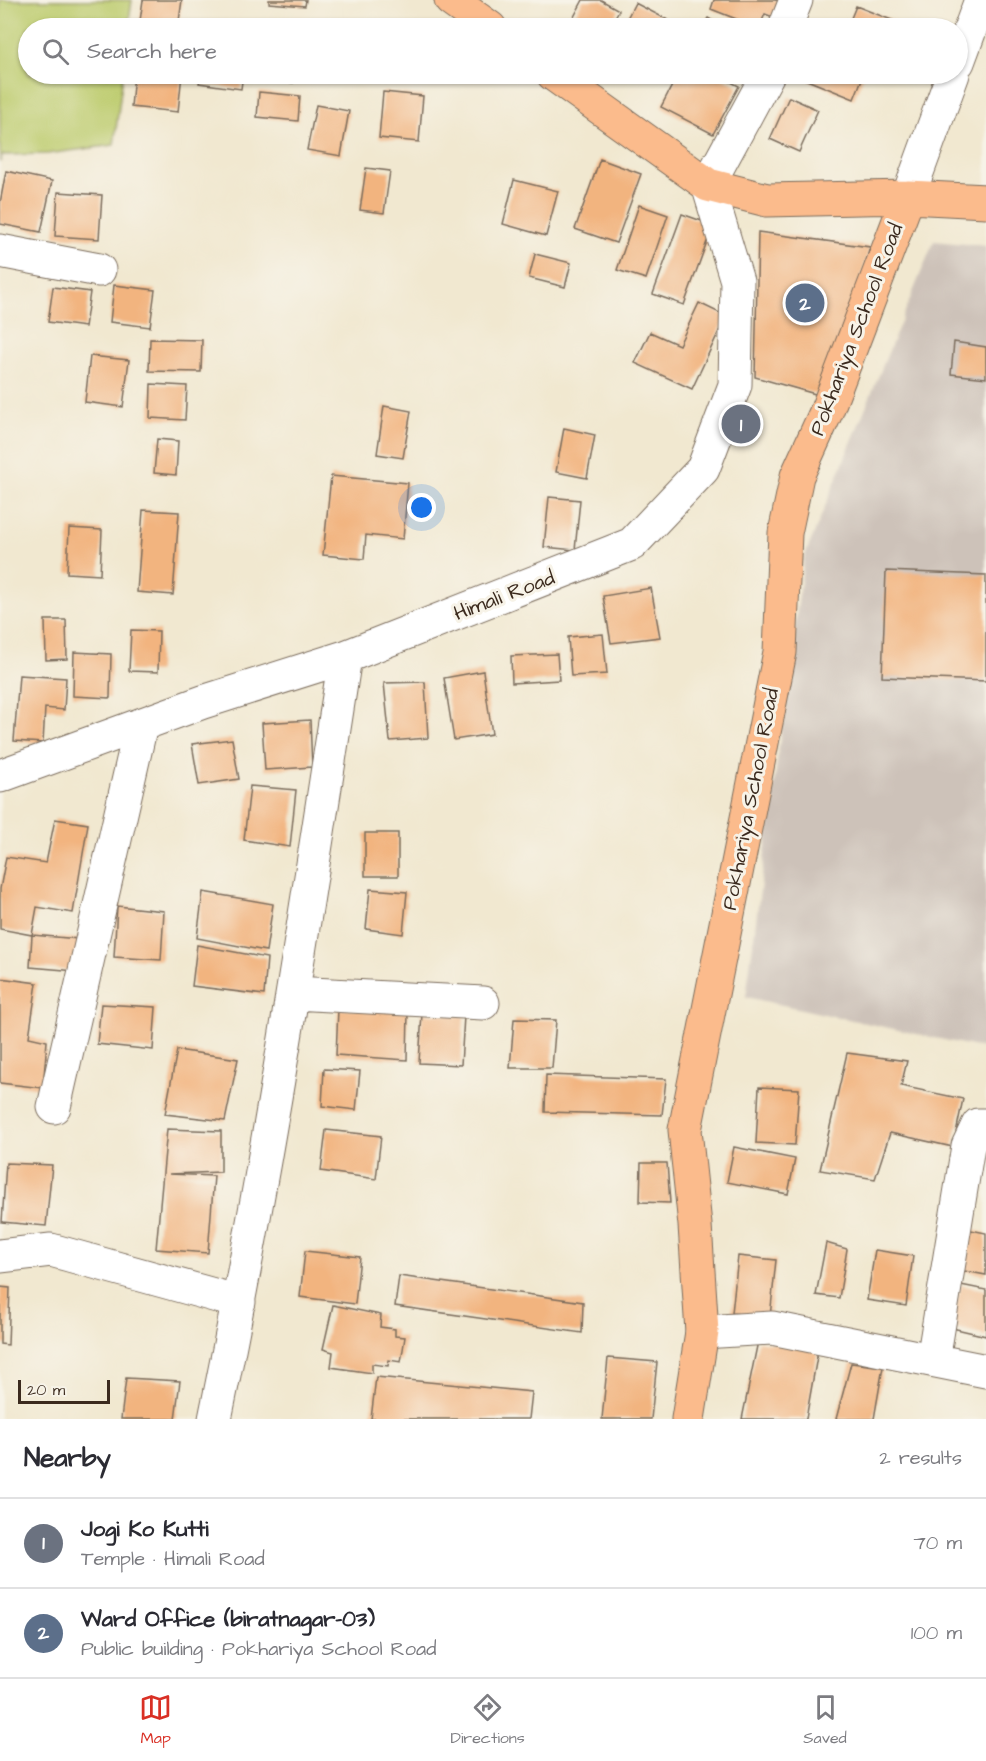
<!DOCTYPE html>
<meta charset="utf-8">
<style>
body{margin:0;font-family:"Architects Daughter",sans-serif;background:#f2f2f3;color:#2b2b33}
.scale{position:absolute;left:18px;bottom:15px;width:92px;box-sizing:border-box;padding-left:6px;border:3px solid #3b2a1e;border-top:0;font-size:16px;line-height:21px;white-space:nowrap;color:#3b2a1e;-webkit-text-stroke:4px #f7f3e8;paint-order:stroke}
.you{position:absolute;left:422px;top:508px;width:21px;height:21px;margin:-15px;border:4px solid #fff;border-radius:50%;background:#1a73e8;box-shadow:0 0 0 9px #1a73e833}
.badge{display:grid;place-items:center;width:39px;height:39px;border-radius:50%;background:#d93025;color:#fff;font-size:20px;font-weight:700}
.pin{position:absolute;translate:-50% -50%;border:3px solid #fff;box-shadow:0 2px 6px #0006}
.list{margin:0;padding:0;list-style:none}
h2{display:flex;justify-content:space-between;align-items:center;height:78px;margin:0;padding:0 24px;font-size:26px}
h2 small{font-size:20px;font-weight:400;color:#7c7c81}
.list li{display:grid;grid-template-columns:39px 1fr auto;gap:18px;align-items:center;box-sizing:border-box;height:90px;padding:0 24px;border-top:2px solid #e1e1e2}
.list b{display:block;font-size:22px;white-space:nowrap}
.list p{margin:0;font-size:20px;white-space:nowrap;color:#7c7c81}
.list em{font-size:20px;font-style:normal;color:#7c7c81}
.icon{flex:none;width:33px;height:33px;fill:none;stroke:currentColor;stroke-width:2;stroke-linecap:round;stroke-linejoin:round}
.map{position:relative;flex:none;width:986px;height:1419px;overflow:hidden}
.search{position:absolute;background:#fff;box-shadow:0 2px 4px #0004;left:18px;right:18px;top:18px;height:66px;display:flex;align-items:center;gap:15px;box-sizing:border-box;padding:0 21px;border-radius:33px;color:#7c7c81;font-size:22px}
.sheet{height:258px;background:#fff}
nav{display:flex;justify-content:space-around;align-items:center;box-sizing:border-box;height:84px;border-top:2px solid #e1e1e2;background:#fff;font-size:16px;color:#7c7c81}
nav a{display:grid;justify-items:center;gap:3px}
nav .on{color:#d93025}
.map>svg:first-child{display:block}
.industrial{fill:#cdc2b9}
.green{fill:#bdcc6e;stroke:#7c7b46;stroke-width:1.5}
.building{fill:#f2b47f}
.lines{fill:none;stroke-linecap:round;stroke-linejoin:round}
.minor-casing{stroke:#7b6c5c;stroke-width:35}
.major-casing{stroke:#7b6c5c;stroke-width:35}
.minor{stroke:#fff;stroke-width:33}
.major{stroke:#fbbb8c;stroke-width:33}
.labels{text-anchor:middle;stroke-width:6;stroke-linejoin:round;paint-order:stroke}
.street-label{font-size:21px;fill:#3b2a1e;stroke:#f7f3e8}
</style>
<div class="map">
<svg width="986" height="1419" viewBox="0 0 986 1419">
<rect width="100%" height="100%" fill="#f7f3e8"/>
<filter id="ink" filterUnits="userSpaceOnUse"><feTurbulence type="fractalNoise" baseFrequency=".0167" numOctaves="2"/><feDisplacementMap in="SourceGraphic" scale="12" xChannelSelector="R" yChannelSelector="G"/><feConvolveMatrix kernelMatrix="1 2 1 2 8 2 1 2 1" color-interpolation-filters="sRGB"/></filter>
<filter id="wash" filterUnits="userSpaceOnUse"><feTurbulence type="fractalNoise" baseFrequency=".008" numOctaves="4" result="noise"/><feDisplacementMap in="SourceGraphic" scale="24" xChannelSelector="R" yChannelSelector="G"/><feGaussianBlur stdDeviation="1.35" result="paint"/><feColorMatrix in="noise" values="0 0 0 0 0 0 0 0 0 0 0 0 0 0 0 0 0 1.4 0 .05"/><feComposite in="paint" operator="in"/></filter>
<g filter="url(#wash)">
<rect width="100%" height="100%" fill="#f1e8d0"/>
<path class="industrial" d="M 934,241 L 986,246 L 986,1049 L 746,997 L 804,558 Z"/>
<path class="green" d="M 0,0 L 132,0 L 128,28 L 28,28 L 28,74 L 123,74 L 114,145 L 47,154 L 2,155 L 0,162 Z"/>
<g id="blocks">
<path class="building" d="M 143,0 L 182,0 L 178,28 L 139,28 Z
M 269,0 L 306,0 L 305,6 L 269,3 Z
M 583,0 L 601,0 L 619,10 L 609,28 L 568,28 Z
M 714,0 L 775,0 L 779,1 L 773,17 L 765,14 L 759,28 L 711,9 Z
M 635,3 L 668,20 L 663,28 L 622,28 Z
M 856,6 L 912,28 L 847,28 Z
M 708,18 L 725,28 L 701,28 Z
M 266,20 L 313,25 L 313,28 L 265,28 Z
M 134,74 L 182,74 L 178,112 L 131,107 Z
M 201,74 L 243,74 L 241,89 L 199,83 Z
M 269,74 L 293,74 L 293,83 L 268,80 Z
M 678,74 L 715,74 L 739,86 L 713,134 L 661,107 Z
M 798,74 L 864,74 L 854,99 L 797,76 Z
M 259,92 L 300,96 L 298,121 L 257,117 Z
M 383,92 L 423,96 L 419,142 L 379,138 Z
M 789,97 L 818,110 L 799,152 L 770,139 Z
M 316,105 L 349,111 L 341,156 L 307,150 Z
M 600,159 L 641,174 L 616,243 L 575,229 Z
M 366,168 L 390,171 L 384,213 L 360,210 Z
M 6,171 L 52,181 L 41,232 L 0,224 L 0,203 Z
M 514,180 L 558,191 L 546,236 L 503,224 Z
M 58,192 L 102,195 L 99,239 L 55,236 Z
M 639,205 L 668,215 L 646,279 L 617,270 Z
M 682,214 L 713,225 L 684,305 L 653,294 Z
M 758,232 L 870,247 L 837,360 L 819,395 L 755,377 Z
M 535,254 L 571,263 L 565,287 L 529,278 Z
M 114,285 L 155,290 L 150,327 L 110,322 Z
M 53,287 L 90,292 L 85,327 L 48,322 Z
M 699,303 L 726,316 L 692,389 L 635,363 L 650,332 L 679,345 Z
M 150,339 L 202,340 L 201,372 L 149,371 Z
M 954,342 L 986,347 L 986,378 L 951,374 Z
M 90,356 L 129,360 L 123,407 L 85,402 Z
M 151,384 L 187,386 L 185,420 L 150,418 Z
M 384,406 L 411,411 L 403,458 L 377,454 Z
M 564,428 L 595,435 L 587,478 L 556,472 Z
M 157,439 L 178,441 L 176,475 L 154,473 Z
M 331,476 L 408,483 L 403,539 L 366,535 L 364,559 L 323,555 Z
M 549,497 L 580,500 L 575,550 L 544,547 Z
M 143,510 L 179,512 L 173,595 L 137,592 Z
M 69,528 L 102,530 L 100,575 L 67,573 Z
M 886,571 L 986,575 L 986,681 L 882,677 Z
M 651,588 L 660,637 L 611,643 L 603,596 Z
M 45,620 L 66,620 L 67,659 L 46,660 Z
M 131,630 L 159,631 L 158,672 L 129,671 Z
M 603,634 L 607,674 L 571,676 L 568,637 Z
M 74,652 L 111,654 L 110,698 L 73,696 Z
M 557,654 L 559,680 L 512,683 L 511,656 Z
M 483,671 L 492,734 L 454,740 L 444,678 Z
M 19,675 L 66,678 L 64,710 L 45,708 L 43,743 L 14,741 Z
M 425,682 L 428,738 L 390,741 L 384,683 Z
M 310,720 L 312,767 L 265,770 L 262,723 Z
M 232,739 L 239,779 L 199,785 L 192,744 Z
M 250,786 L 296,790 L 290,847 L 244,840 Z
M 55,819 L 88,824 L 73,913 L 37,907 L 32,935 L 0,929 L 0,889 L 6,857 L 46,863 Z
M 365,833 L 398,833 L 398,876 L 365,876 Z
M 370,889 L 407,892 L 403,934 L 366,929 Z
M 203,892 L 273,904 L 266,951 L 197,938 Z
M 117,906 L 164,911 L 161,960 L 114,957 Z
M 32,935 L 79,939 L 76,971 L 30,967 Z
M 197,945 L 267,958 L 264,995 L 192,986 Z
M 0,978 L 37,983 L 29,1037 L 47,1041 L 43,1088 L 0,1083 Z
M 101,1004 L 156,1007 L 153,1050 L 97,1044 Z
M 338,1009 L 408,1011 L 407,1060 L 336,1055 Z
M 422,1013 L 464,1016 L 461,1065 L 419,1063 Z
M 514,1019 L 556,1020 L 552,1068 L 510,1068 Z
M 177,1050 L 238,1059 L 225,1121 L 165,1114 Z
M 847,1053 L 907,1061 L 901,1086 L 963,1099 L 953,1147 L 890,1133 L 875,1179 L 820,1170 Z
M 324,1069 L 360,1071 L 356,1110 L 322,1106 Z
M 546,1075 L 666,1079 L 662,1115 L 545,1112 Z
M 759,1087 L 799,1089 L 795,1145 L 756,1143 Z
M 167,1129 L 221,1131 L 221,1172 L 169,1174 L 214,1176 L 208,1253 L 156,1249 Z
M 326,1130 L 381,1136 L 376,1179 L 321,1171 Z
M 734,1147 L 795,1159 L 788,1194 L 727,1182 Z
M 6,1163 L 52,1165 L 46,1226 L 2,1222 Z
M 641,1163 L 667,1163 L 670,1203 L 640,1202 Z
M 966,1229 L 986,1233 L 986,1275 L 959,1270 Z
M 826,1243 L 847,1249 L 839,1298 L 816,1295 Z
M 875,1250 L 913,1256 L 906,1306 L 867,1300 Z
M 305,1251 L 360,1257 L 355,1304 L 300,1297 Z
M 738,1256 L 776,1260 L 770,1317 L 732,1313 Z
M 399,1276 L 583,1302 L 582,1333 L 395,1306 Z
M 961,1285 L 986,1290 L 986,1336 L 952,1328 Z
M 0,1287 L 10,1288 L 8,1345 L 0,1344 Z
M 333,1305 L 381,1315 L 380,1327 L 395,1329 L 395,1336 L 405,1337 L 401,1362 L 389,1360 L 388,1366 L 372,1364 L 372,1373 L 331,1367 L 333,1352 L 323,1349 Z
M 758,1341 L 818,1351 L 806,1419 L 742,1419 Z
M 608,1358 L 657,1362 L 651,1419 L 602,1419 Z
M 851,1363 L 883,1367 L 874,1419 L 836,1419 Z
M 376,1377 L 532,1392 L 529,1419 L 371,1419 Z
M 126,1378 L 180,1381 L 175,1419 L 121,1419 Z"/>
</g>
</g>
<g filter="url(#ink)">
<use href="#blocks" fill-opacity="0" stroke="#7b6c5c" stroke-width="1.5"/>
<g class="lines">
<defs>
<path id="minor" d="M 785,28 L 796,0
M 958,62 L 981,0
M 908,197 L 953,74
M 0,251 L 99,270
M 0,776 L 203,702 L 345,657 L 632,544 L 703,469 L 735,385 L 737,281 L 708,185 L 768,74
M 293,993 L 483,1003
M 54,1107 L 141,725
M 0,1256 L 51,1250 L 239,1302
M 702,1332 L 772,1328 L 986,1371
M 933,1360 L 968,1146 L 978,1125 L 986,1125
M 215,1419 C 267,1167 306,912 345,657"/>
<path id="major" d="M 451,0 L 490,28
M 553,74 L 708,185 L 767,200 L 908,197 L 986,201
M 688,1419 L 702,1332 L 695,1225 L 685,1130 L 780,652 L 785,533 L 797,476 L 827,410 L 908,197"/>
</defs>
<use href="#minor" class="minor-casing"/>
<use href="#major" class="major-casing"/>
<use href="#minor" class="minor"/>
<use href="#major" class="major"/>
</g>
</g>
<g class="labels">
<g class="street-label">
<text transform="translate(856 329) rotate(-69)" y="7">Pokhariya School Road</text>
<text transform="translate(504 595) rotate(-21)" y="7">Himali Road</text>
<text transform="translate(750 799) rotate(-79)" y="7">Pokhariya School Road</text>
</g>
</g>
</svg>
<div class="scale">20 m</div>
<div class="you"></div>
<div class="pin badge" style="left:741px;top:424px;background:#6b7280">1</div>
<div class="pin badge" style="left:805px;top:303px;background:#5c6f8a">2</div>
<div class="search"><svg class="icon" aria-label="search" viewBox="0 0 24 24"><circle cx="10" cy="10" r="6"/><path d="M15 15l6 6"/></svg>Search here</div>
</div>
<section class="sheet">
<h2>Nearby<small>2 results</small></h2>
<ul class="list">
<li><span class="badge" style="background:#6b7280">1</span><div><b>Jogi Ko Kutti</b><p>Temple · Himali Road</p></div><em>70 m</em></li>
<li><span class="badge" style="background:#5c6f8a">2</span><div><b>Ward Office (biratnagar-03)</b><p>Public building · Pokhariya School Road</p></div><em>100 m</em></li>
</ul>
</section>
<nav>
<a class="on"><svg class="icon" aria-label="map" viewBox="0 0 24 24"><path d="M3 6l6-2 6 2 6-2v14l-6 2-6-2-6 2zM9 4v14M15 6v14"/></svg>Map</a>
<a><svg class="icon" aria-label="directions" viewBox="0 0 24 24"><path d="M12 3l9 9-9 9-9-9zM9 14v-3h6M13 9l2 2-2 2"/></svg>Directions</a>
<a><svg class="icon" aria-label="saved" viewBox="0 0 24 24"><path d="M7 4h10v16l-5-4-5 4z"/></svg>Saved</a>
</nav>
